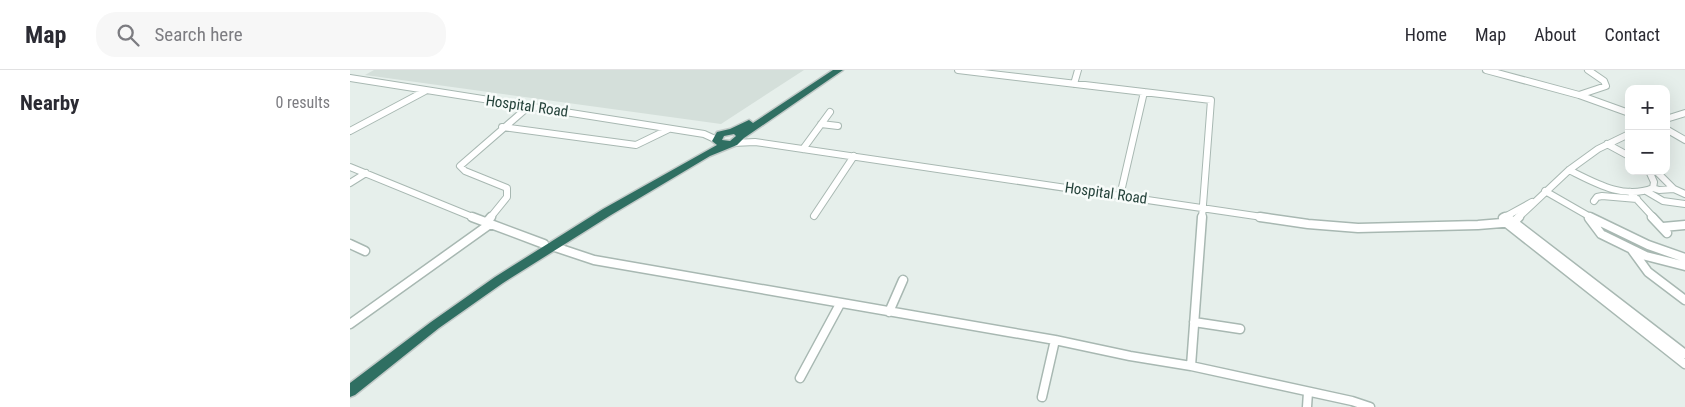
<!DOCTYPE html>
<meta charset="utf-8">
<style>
body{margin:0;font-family:"Roboto Condensed",sans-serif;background:#f7f7f7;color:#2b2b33}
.controls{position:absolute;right:15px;top:15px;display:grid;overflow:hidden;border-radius:10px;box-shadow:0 5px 20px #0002}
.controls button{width:45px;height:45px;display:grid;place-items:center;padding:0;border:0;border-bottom:1px solid #e1e1e2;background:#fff;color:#2b2b33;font:25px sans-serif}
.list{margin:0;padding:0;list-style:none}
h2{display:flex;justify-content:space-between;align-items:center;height:65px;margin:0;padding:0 20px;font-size:21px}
h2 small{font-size:16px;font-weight:400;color:#7c7c81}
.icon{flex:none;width:28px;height:28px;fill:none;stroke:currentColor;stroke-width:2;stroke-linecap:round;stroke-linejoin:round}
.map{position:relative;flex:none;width:1335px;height:337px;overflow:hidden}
header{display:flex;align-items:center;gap:30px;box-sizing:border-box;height:70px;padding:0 25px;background:#fff;border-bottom:1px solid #e1e1e2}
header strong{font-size:24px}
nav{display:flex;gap:28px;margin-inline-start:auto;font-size:18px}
.search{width:350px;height:45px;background:#f7f7f7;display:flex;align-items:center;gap:12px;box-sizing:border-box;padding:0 18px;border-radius:20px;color:#7c7c81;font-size:19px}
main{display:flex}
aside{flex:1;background:#fff}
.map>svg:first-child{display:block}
.built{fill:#d4dfda}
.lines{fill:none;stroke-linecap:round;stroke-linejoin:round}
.minor-far1-casing{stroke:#a8b8b2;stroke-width:8}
.minor-casing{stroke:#a8b8b2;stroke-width:11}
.highway-casing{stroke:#c2cac8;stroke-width:3}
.minor-far1{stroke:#fff;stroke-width:6}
.minor{stroke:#fff;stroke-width:8}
.highway{fill:#2f6f62;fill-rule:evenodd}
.labels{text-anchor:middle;stroke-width:5;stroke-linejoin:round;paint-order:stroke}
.street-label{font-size:15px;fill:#24423a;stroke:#f7fbf9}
</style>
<header>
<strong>Map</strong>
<div class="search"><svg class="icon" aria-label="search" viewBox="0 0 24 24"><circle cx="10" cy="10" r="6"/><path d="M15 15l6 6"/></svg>Search here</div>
<nav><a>Home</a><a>Map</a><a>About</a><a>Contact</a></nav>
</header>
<main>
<aside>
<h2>Nearby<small>0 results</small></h2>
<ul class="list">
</ul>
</aside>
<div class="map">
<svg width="1335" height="337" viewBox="0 0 1335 337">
<rect width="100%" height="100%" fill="#e6efeb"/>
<path class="built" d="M 24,0 L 454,0 L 371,54 L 15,5 Z"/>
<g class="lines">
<defs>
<path id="minor-far1" d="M 608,0 L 861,30 L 852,148
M 1136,0 L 1229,25 L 1279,43
M 0,8 L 354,64 L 367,70
M 724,14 L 728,0
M 1229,25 L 1256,16 L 1254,11 L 1238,0
M 1316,49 L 1335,43
M 471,54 L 488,56
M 152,57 L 286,75 L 319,59
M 1316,59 L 1335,70
M 0,61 L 75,21
M 383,73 L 405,72 L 919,148
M 1257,74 L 1279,86
M 453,79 L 480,42
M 0,97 L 125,148
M 1219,100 C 1245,113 1274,130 1303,118 L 1304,112 L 1299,101
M 0,113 L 16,103
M 1303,118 L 1309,120 L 1324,119 L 1306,101
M 1324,119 L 1335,124
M 1195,121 L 1242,148
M 1296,121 L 1313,131 L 1335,134
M 1280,122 L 1304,148
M 770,126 L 794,22
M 1244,131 L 1247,127 L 1252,126 L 1287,129
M 464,146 L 504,86
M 1157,147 L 1159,148
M 140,148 L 157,127 L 157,118 L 115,101 L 110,96 L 178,37
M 1153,148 L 1182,132
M 1168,148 L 1219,100 L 1248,79 L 1279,64"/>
<path id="minor" d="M 122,147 L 194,174
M 910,147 L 958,154 L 1008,158 L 1128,155 L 1164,152 L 1169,147
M 1157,147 L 1335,284
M 1240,147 L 1298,175 L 1335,188
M 1302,147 L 1317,163
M 1153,148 L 1155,147
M 1239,148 L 1251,164 L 1296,186 L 1335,196
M 1154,151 L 1335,294
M 136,153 L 141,147
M 1313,157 L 1335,155
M 0,174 L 15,181
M 202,176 L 244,190 L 705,270 L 780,286 L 841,296 L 1002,331 L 1020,337
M 1282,180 L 1298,202 L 1335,230
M 539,242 L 553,210
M 844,252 L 890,259
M 0,254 L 140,154
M 841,296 L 852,147
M 450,308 L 490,234
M 692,327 L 705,270
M 957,337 L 958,322"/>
<path id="highway" d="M 483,0 L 493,0 L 394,68 L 387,75 L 360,86 L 261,145 L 153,213 L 89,258 L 5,325 L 0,327 L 0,313 L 81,252 L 145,207 L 253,139 L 367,75 L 362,71 L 367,62 L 380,59 L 399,50 L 403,53 ZM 384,64 L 386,66 L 380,71 L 372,70 L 374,66 Z"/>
</defs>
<use href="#minor-far1" class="minor-far1-casing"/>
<use href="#minor" class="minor-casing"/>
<use href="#highway" class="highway-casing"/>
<use href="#minor-far1" class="minor-far1"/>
<use href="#minor" class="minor"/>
<use href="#highway" class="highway"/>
</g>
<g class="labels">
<g class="street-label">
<text transform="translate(177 36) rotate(8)" y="5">Hospital Road</text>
<text transform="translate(756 123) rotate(8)" y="5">Hospital Road</text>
</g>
</g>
</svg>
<div class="controls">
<button>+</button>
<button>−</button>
</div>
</div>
</main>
